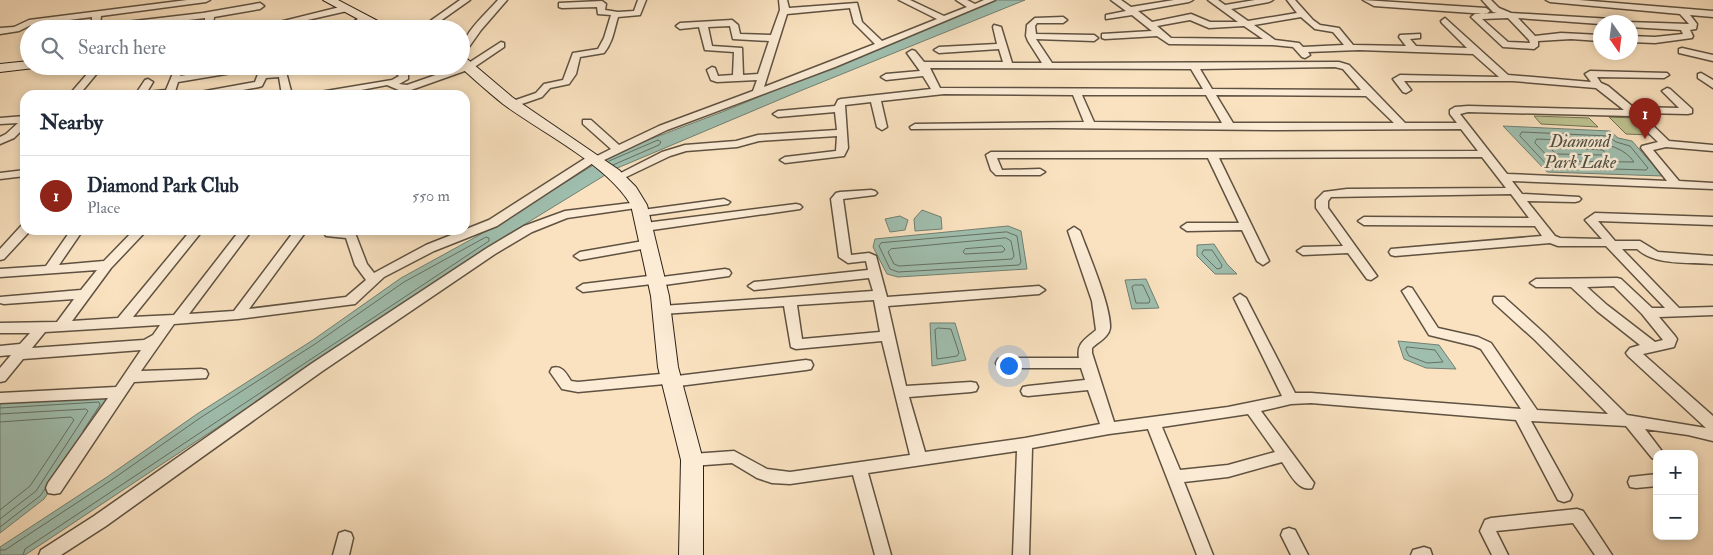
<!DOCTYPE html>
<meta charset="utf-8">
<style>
body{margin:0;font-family:"IM FELL Double Pica",serif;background:#f2f2f3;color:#1f2937}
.controls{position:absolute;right:15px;bottom:15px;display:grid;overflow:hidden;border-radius:10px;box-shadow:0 2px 8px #0003}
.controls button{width:45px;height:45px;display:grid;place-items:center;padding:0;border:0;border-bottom:1px solid #e0e1e3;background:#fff;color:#1f2937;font:25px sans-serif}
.compass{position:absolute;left:1593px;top:15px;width:45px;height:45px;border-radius:50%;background:#fff;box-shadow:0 2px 8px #0003;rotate:166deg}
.you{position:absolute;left:1008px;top:365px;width:18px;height:18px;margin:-12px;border:4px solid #fff;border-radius:50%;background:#1a73e8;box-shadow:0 0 0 8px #1a73e833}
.badge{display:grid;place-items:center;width:32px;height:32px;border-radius:50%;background:#8f2418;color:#fff;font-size:16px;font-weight:700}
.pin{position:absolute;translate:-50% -41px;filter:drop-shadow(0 1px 2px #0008)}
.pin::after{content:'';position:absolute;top:26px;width:18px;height:15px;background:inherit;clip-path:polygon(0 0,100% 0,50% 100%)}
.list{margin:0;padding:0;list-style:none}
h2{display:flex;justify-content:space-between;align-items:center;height:65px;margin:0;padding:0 20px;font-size:21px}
h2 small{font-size:16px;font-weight:400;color:#747a83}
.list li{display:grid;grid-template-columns:32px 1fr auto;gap:15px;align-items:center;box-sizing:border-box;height:80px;padding:0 20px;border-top:1px solid #e0e1e3}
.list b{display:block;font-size:19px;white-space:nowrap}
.list p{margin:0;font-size:16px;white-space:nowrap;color:#747a83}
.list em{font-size:16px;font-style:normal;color:#747a83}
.icon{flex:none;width:28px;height:28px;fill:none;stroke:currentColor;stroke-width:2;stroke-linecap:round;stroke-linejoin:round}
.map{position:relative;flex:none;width:1713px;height:555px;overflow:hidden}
.search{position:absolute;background:#fff;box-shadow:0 2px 8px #0003;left:20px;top:20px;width:450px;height:55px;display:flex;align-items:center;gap:12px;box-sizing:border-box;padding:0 18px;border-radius:28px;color:#747a83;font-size:19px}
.panel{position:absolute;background:#fff;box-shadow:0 2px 8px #0003;left:20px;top:90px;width:450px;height:145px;border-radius:15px}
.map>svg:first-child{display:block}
.green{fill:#bec392;stroke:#747254}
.water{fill:#9fbeae;stroke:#718072}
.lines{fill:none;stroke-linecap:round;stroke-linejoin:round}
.shore{stroke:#657062;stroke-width:1}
.street-casing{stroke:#5f5241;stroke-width:3}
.secondary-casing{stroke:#2b2217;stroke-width:2}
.street{fill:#fcecd6;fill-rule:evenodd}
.secondary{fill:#fcecd6;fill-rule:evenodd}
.labels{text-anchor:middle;stroke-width:5;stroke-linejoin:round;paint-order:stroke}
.water-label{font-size:18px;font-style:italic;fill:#4e5144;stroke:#fcecd6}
</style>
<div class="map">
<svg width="1713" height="555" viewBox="0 0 1713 555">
<rect width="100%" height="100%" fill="#fae2c0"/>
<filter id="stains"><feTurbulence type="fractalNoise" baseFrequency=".004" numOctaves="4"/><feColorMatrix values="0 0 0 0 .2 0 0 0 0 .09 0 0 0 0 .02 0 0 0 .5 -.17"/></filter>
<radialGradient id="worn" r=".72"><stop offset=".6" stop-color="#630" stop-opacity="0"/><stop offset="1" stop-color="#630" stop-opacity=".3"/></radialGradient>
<path class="green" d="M 1534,116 L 1589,118 L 1598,127 L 1541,124 Z
M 1609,117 L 1635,118 L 1650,135 L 1626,134 Z"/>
<path class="water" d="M 996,0 L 1025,0 L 800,91 L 615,169 L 509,234 L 25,555 L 0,555 L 0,547 L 107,477 L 197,414 L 313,340 L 401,278 L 492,228 L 611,154 L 722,112 Z
M 1503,126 L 1610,131 L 1618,138 L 1632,141 L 1663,176 L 1547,172 Z
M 922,210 L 941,217 L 942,229 L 915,231 L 914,219 Z
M 900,216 L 908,220 L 905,230 L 890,232 L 885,219 Z
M 1008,226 L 1021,231 L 1027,269 L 898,277 L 887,274 L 873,247 L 875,239 Z
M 1214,244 L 1227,264 L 1237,274 L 1215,274 L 1197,256 L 1197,245 Z
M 1146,279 L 1159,308 L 1132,309 L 1125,280 Z
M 930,323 L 955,323 L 966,360 L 932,366 Z
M 1398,341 L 1439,345 L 1456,369 L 1426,368 L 1404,359 Z
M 113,395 L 44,499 L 0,533 L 0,403 Z"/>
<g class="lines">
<path class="shore" d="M 1522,132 L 1608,136 L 1616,142 L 1630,146 L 1648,168 L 1646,170 L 1549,167 L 1520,136 Z
M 1537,139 C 1565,141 1617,136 1634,162 L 1552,161 L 1535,143 Z
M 1555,147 L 1603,150 L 1605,153 L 1603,155 L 1556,154 L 1552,150 Z
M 609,161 L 658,140 L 661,142 L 659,145 L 613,165
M 1007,232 L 1017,236 L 1021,262 L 1019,265 L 898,272 L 890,269 L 879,246 L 881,243 Z
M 1006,238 L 1011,241 L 1014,256 L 1012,259 L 899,266 L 894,264 L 888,252 L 891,249 Z
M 1002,246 L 1005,249 L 1003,252 L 965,254 L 963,252 L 965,249 Z
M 1204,250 L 1212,250 L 1222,265 L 1221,268 L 1217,269 L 1202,254 Z
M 1135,285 L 1143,285 L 1150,300 L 1149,303 L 1136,303 L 1132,287 Z
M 938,328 L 951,329 L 959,353 L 957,356 L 937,359 L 935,330 Z
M 1407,347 L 1435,350 L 1443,362 L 1427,363 L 1409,356 L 1406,350 Z
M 0,408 L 99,402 L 100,405 L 83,431
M 0,414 L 86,409 L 88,411 L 36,491 L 0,519
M 0,422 L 71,417 L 74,420 L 30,486 L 0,510
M 0,527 L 40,496 L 45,489
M 0,550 L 5,550 L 110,481 L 200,418 L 315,344 L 404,282 L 486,237 L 489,238 L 489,241 L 25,549 L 23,555"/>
<defs>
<path id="street" d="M 187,0 L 210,0 L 206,2 L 101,16 L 100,25 L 203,13 L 260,3 L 264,6 L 260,9 L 214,17 L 213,26 L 208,29 L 187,29 L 205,24 L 205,18 L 114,29 L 92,29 L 92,17 L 31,25 L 19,31 L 0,34 L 0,28 L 14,27 L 29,20 Z
M 460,0 L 470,0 L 429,29 L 419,29 Z
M 498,0 L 507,0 L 481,30 L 464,54 L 461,55 C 461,34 485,15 498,0 Z
M 638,0 L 646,0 L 640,15 L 618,17 C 614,30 613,42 604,53 L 580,57 L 576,74 L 569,84 L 550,88 L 542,97 L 516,106 L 510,106 L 510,102 L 536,93 L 544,84 L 563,80 L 573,53 L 598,49 L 604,38 L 611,15 L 598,14 L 597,7 L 562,8 L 559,7 L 559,3 L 602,1 L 606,4 L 605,10 L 618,12 L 634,11 Z
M 779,0 L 787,0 L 789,8 L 857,3 L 862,22 L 882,41 L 937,19 L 899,0 L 910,0 L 944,16 L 967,7 L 956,0 L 967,0 L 975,4 L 984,0 L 995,0 L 835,67 L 667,130 L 600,162 L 593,163 L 497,226 L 434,251 L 384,277 L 355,304 L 238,319 L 174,324 L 141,371 L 201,369 L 206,370 L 208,374 L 206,378 L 134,382 L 60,493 L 54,494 L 48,493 L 46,488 L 48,483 L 108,398 L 0,403 L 0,393 L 116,387 L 141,350 L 23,359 L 5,381 L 0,382 L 0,368 L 11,355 L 0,356 L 0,346 L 20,344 L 30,333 L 0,333 L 0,323 L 57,322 L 74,299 L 4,304 L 0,303 L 0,297 L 81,290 L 97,270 L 0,277 L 0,269 L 46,266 L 71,230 L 83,230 L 59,265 L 104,261 L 134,230 L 147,230 L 111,268 L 72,321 L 118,318 L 191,230 L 203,230 L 133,317 L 174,315 L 240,230 L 252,230 L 189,314 L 234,311 L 295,230 L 307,230 L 249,309 L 346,297 L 366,280 L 355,265 L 346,238 L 326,236 L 324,233 L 326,230 L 344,230 L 355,233 L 367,264 L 374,273 L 426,245 L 489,220 L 589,156 L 597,156 L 611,149 L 583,124 L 583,120 L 591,120 L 619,145 L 659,126 L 753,91 L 757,80 L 717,82 L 711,80 L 707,70 L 712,67 L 715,68 L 718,76 L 733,75 L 734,52 L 705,50 L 699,27 L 680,29 L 676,26 L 680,23 L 732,20 L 738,25 L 740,34 L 771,35 L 780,10 ZM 850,8 L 854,23 L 875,44 L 764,87 L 787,14 ZM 730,26 L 733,39 L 769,41 L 758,74 L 743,75 L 742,48 L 712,46 L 708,27 ZM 160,325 L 153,335 L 144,340 L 32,348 L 45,332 Z
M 1111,0 L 1121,0 L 1131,7 L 1174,0 L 1193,0 L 1189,2 L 1138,11 L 1152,22 L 1191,14 L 1210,22 L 1238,22 L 1208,0 L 1218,0 L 1225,5 L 1255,0 L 1273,0 L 1269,2 L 1231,9 L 1248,21 L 1297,13 L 1287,0 L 1295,0 L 1313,20 L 1320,25 L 1339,28 L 1353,45 L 1406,46 L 1399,37 L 1400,35 L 1420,34 L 1420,38 L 1410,39 L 1416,46 L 1467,48 L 1442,23 L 1441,21 L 1445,18 L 1508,75 L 1591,82 L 1585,74 L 1590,71 L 1667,73 L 1669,75 L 1664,78 L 1597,77 L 1601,83 L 1608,86 L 1633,107 L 1679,108 L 1662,91 L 1667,88 L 1670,89 L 1692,109 L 1692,113 L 1688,114 L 1640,113 L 1669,141 L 1713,145 L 1713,151 L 1666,147 L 1653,150 L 1679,181 L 1713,183 L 1713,189 L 1512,181 L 1522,194 L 1579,197 L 1581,199 L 1579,201 L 1575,202 L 1527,201 L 1555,236 L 1560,238 L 1602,239 L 1585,220 L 1595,213 L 1713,217 L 1713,225 L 1598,221 L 1615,241 L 1640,241 L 1658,252 L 1713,256 L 1713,264 C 1688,262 1656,266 1637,249 L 1622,249 L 1679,308 L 1713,307 L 1713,315 L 1659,317 L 1675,336 L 1677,339 L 1674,347 L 1643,354 L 1713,416 L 1713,441 L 1688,435 L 1645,429 L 1664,454 L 1657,454 L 1657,460 L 1652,458 L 1626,426 L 1531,421 L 1572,495 L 1570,500 L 1564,502 L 1558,500 L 1516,420 L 1311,403 L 1291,404 L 1261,411 L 1314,483 L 1312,488 C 1298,492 1289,472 1282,462 L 1228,477 L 1184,482 L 1213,555 L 1197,555 L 1148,429 L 1109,434 L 1032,448 L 1029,555 L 1013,555 L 1017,451 L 868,473 L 891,555 L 875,555 L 853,475 L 790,484 L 772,483 L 757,478 L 732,463 L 692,466 L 687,464 L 684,460 L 687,456 L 692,454 L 734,451 L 767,469 L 790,472 L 910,455 L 882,341 L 796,349 L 791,347 L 784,306 L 662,314 L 657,313 L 656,310 L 657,307 L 662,306 L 873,291 L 869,278 L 754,290 L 748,286 L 754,282 L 868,270 L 866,261 L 848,263 L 839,257 L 831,199 L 836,193 L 840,192 L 871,190 L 875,191 L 877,193 L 875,195 L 843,199 L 851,255 L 869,253 L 876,256 L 887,297 L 1039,286 L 1045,290 L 1039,294 L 888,306 L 906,386 L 971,382 L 976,383 L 978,387 L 976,391 L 971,392 L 909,397 L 925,452 L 1025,438 L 1100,424 L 1088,390 L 1028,396 L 1023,395 L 1021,391 L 1023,387 L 1028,386 L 1085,380 L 1081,368 L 1003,368 L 998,367 L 996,363 L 998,359 L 1003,358 L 1079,358 C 1076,343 1086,339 1096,330 L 1092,301 L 1068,231 L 1074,227 L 1080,231 C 1088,253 1111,306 1110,328 C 1109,337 1098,342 1092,348 L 1092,353 L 1114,422 L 1228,407 L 1282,396 L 1234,298 L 1240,294 L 1246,298 L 1295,393 L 1311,393 L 1521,409 L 1481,349 L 1474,346 L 1429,335 L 1402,291 L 1408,287 L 1412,288 L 1438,328 L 1478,337 L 1491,343 L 1537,410 L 1608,414 L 1535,340 L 1494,303 L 1493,300 L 1494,297 L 1504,297 L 1545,334 L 1627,415 L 1706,428 L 1628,356 L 1626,353 L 1630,348 L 1640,345 L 1597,311 L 1571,287 L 1536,287 L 1530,283 L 1536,279 L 1617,278 L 1621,279 L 1652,308 L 1665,308 L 1606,246 L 1558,246 L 1550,243 L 1395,256 L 1391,255 L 1389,252 L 1391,249 L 1542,236 L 1535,226 L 1364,225 L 1358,221 L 1364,217 L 1529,218 L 1511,194 L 1331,197 L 1328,201 L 1328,208 L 1377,276 L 1371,280 L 1367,279 L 1348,253 L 1303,255 L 1297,251 L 1303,247 L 1343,246 L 1316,208 L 1316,200 L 1324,192 L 1347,189 L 1506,188 L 1482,157 L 1219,158 L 1269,261 L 1263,265 L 1257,261 L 1242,230 L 1187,231 L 1181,227 L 1187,223 L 1239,223 L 1208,158 L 997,158 L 1002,170 L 1040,169 L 1045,172 L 1040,175 L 996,175 L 991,170 L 986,155 L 991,152 L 1478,151 L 1461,129 L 1278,130 L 1051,128 L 911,129 L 910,127 L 915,124 L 1084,122 L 1073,95 L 944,94 L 881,101 L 887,127 L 882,130 L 877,127 L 871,102 L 845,105 L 848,148 L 844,156 L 785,163 L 780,160 L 785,157 L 836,151 L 837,136 L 759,141 L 737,147 L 686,151 L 670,156 L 622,179 L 614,179 L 613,177 L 662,152 L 685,145 L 736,141 L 758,135 L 837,130 L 835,112 L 778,117 L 773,114 L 778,111 L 835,106 L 838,100 L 841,99 L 931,89 L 923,76 L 886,80 L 881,77 L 886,74 L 920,71 L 907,53 L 912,50 L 915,51 L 924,62 L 1003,62 L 999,49 L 939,53 L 934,50 L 939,47 L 997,44 L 993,27 L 994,25 L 1001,27 L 1012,63 L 1042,63 L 1028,41 L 1026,36 L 1027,25 L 1035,18 L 1063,17 L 1067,20 L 1063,23 L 1037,23 L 1035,26 L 1036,34 L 1094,35 L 1098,38 L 1094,41 L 1036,39 L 1052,63 L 1339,62 L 1349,65 L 1405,123 L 1457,123 L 1450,114 L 1450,110 L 1455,107 L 1468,106 L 1624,110 L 1596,88 L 1513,81 L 1404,81 L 1411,90 L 1406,93 L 1403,92 L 1393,79 L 1400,75 L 1499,77 L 1473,54 L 1359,50 L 1308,52 L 1310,55 L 1305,58 L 1302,57 L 1293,47 L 1273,45 L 1169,44 L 1157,36 L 1105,39 L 1102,38 L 1102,34 L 1152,31 L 1132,15 L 1106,19 L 1106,15 L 1126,11 ZM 1301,17 L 1315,29 L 1333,32 L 1344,45 L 1303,47 L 1299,43 L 1275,40 L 1254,25 ZM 1190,20 L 1209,28 L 1244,26 L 1263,39 L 1171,38 L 1157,26 ZM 1335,67 L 1343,69 L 1361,90 L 1212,89 L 1200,69 ZM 930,68 L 1191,69 L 1203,89 L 940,88 ZM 1082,95 L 1206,95 L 1222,123 L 1094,122 ZM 1216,95 L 1366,96 L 1394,123 L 1233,123 ZM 1468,112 L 1631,116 L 1658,142 L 1642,146 L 1641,148 L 1667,181 L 1507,174 L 1460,114 ZM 1614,286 L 1642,314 L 1663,340 L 1655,342 L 1607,305 L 1587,287 ZM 874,300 L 880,332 L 802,339 L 797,305 ZM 1248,414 L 1275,452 L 1228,465 L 1180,470 L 1162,427 Z
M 1363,0 L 1486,8 L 1490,11 L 1486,14 L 1374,6 Z
M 1482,0 L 1491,0 L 1499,8 L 1511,13 L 1612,19 L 1616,22 L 1600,24 L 1518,18 L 1535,36 L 1561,33 L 1600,35 L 1600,41 L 1571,39 L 1538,41 L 1538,46 L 1534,49 L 1503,47 L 1471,17 L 1475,14 L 1497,13 L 1493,12 ZM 1508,18 L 1529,40 L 1530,43 L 1508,42 L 1482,19 Z
M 1546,0 L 1579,0 L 1713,11 L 1713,17 L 1690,15 L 1697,24 L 1696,29 L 1690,30 L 1693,36 L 1692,38 L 1655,43 L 1630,42 L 1630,36 L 1655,37 L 1683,34 L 1681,30 L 1630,27 L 1630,22 L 1627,22 L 1689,24 L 1680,14 L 1550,2 Z
M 344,6 L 347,7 L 347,11 L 268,29 L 251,29 Z
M 501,42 L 504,43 L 504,47 L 473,68 L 411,90 L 401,91 L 387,85 L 335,95 L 315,95 L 320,92 L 392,80 L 399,76 L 389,66 L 399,66 L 408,75 L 408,79 L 399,84 L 407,85 L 467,64 Z
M 1682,48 L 1713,55 L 1713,61 L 1679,53 L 1679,49 Z
M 94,66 L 103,66 L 79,95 L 69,95 Z
M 176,66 L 186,66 L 180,76 L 238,66 L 260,66 L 256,69 L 178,82 L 174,95 L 139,94 L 137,92 L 145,80 L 148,79 L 153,82 L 147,92 L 166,90 Z
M 261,66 L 271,66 L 268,72 L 286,72 L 292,95 L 282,95 L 279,77 L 266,78 L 262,86 L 259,87 L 216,95 L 195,95 L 200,92 L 255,82 Z
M 1701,73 L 1713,80 L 1713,88 L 1698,78 L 1698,74 Z
M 25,116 L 25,127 L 14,138 L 0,144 L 0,137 L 6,134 L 18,123 L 0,124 L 0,118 Z
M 25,170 L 25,176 L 0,179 L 0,173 Z
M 724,199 L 730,202 L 728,204 L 642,216 L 636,213 L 642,210 Z
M 639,202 L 643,203 L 645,205 L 643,207 L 567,218 L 532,232 L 495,254 L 321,372 L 106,526 L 61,555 L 39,555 L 41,550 L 94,516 L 311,364 L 487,248 L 524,226 L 565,211 Z
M 796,204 L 800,205 L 802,207 L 800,209 L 645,231 L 639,227 L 645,223 Z
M 25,225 L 25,230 L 30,230 L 29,232 L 4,259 L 0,260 L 0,249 L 21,226 Z
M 649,240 L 655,244 L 653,247 L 580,260 L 574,256 L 580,252 Z
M 725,269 L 729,270 L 731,273 L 729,276 L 657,286 L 652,284 L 583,292 L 577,288 L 583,284 L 657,275 L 662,277 Z
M 806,360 L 811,361 L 813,365 L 811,369 L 806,370 L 671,387 L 665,384 L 578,392 L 562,389 L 550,372 L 552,368 C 562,365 566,373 571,381 L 578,382 L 671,373 L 677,376 Z
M 1657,474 L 1657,486 L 1636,488 L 1630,487 L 1628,482 L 1630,477 Z
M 1577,509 L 1583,511 L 1612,555 L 1595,555 L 1573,523 L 1496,531 L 1508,555 L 1492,555 L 1480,531 L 1485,520 L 1491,518 Z
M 1289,528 L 1295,530 L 1308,555 L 1291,555 L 1281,535 L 1283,530 Z
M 345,531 L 351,533 L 353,538 L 349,555 L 333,555 L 339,533 Z
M 1424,547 L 1430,549 L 1432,555 L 1411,555 L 1413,550 Z"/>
<path id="secondary" d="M 323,0 L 338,0 L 393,29 L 377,29 L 368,24 L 355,29 L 337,29 L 358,19 Z
M 461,57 L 466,58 L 512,97 L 619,170 L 636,187 L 647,205 L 669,296 L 678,367 L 703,460 L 703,555 L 679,555 L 681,460 L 658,367 L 651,296 L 631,205 C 607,164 542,133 503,104 C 488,92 474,79 459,66 L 461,66 Z
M 29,61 L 29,66 L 35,66 L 34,68 L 0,72 L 0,64 Z"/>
</defs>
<use href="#street" class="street-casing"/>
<use href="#secondary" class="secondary-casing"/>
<use href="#street" class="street"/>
<use href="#secondary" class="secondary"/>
</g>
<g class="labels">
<g class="water-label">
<text x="1580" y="147">Diamond<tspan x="1580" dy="21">Park Lake</tspan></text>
</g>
</g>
<rect width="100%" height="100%" filter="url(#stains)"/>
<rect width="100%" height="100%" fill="url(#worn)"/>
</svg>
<div class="controls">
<button>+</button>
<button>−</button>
</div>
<svg class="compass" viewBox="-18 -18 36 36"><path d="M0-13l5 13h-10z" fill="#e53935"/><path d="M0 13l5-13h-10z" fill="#747a83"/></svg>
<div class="you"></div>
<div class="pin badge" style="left:1645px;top:139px">1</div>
<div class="search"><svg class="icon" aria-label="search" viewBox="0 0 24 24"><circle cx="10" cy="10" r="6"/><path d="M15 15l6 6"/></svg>Search here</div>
<section class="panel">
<h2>Nearby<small></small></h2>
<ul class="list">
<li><span class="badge">1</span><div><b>Diamond Park Club</b><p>Place</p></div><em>550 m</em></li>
</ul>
</section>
</div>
